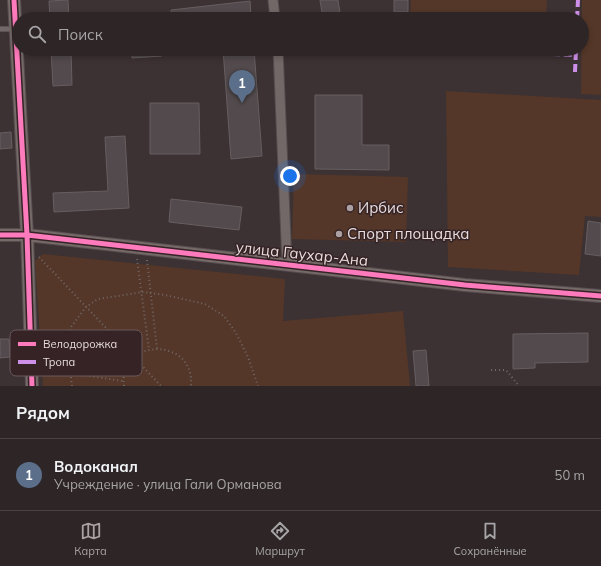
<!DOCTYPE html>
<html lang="ru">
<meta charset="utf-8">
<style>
body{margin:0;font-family:Mulish,sans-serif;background:#393132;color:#f1f3f6}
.you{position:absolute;left:290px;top:176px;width:14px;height:14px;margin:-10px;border:3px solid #fff;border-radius:50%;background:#1a73e8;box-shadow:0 0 0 6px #1a73e833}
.badge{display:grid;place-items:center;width:26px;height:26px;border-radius:50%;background:#aca0a2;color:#fff;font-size:13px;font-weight:700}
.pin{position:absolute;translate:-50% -33px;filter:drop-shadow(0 1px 2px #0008)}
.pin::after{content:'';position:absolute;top:21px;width:14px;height:12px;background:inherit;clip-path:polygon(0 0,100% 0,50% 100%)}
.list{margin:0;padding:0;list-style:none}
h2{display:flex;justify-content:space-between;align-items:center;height:52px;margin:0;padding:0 16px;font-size:17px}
h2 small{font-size:13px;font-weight:400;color:#a7a5a7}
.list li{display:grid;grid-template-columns:26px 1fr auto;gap:12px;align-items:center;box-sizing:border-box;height:72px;padding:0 16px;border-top:1px solid #484243}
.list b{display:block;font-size:15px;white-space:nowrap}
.list p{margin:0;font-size:13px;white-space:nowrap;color:#a7a5a7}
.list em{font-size:13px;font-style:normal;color:#a7a5a7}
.icon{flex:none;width:22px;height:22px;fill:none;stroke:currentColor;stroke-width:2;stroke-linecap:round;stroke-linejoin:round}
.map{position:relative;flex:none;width:601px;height:386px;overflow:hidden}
.search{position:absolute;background:#2d2526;box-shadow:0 2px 6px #0003;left:12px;right:12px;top:12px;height:44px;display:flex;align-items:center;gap:10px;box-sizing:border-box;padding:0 14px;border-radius:22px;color:#a7a5a7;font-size:15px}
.sheet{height:124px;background:#2d2526}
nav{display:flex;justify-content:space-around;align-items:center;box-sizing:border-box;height:56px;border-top:1px solid #484243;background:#2d2526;font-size:11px;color:#a7a5a7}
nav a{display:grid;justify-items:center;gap:2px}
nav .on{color:#aca0a2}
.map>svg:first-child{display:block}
.green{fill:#543728}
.building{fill:#524a4c;stroke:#665e60}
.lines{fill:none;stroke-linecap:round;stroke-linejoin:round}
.lane-casing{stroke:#574d4f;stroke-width:6}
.street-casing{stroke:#574d4f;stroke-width:11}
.secondary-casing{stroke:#574d4f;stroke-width:14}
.path{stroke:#726868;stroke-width:2;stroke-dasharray:1 3;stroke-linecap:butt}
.lane{stroke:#726867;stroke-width:4.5}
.street{stroke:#726867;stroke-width:9}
.secondary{stroke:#766a69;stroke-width:12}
.quiet{stroke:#ce8fe9;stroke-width:4;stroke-dasharray:8 4;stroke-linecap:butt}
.cycleway-casing{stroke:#352326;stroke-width:8}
.cycleway{stroke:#fd7abc;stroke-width:5}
.poi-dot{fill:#aca0a2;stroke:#352326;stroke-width:1.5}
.labels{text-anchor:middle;stroke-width:3;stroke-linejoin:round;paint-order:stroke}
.poi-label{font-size:15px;fill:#e8dcdd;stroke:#352326;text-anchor:start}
.street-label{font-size:15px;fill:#e8dcdd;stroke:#352326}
.key{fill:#352326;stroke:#6b5a5d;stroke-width:1}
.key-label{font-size:11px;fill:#e8dcdd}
</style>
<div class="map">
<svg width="601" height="386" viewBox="0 0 601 386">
<rect width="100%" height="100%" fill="#3c3133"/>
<path class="green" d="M 411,0 L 547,0 L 546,19 L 410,19 Z
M 582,0 L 601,0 L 601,95 L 581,94 Z
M 446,91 L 601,100 L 601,217 L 585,216 L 579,275 L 448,267 Z
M 294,174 L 408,177 L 406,242 L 292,239 Z
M 43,254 L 285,279 L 283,321 L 403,311 L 410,386 L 43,386 L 35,261 Z"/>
<path class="building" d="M 68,0 L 69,19 L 50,19 L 49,1 Z
M 320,0 L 338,0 L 341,19 L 323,19 Z
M 394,0 L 408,0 L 408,12 L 394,12 Z
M 250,1 L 251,16 L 220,19 L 172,19 L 171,10 Z
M 51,49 L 71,49 L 72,85 L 53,86 Z
M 132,49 L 162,49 L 162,56 L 132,58 Z
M 223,49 L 254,49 L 262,156 L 231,159 Z
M 315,95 L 362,95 L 362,145 L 389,145 L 389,170 L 315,169 Z
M 150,103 L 199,103 L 200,154 L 150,154 Z
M 11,132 L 12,148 L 0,149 L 0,133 Z
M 125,136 L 129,208 L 54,212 L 53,193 L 108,191 L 105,137 Z
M 171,199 L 242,207 L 239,230 L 169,222 Z
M 588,221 L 601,223 L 601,256 L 585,254 Z
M 588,333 L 588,362 L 535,363 L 535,368 L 513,369 L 513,334 Z
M 0,339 L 9,339 L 10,357 L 0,358 Z
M 426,350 L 429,386 L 416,386 L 413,351 Z"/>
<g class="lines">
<defs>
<path id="lane" d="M 0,29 L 14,29"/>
<path id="street" d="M 273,0 L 275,19
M 278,49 L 287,264"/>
<path id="secondary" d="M 14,0 L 27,235 L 32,386
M 0,235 L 27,235 L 465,285 L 601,296"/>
</defs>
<use href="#lane" class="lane-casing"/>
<use href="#street" class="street-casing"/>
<use href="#secondary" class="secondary-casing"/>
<path class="path" d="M 39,257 L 161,386
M 137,259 L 149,350
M 147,260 L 157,349
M 41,359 L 125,372
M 42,369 L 123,381
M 491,370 L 506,370 L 519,386
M 72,386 L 67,348 L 71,327 L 86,307 L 98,299 L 143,292 L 165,295 L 205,304 L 224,316 L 236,333 L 248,357 L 258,386
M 124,386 C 117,339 195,335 191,386"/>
<use href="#lane" class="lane"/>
<use href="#street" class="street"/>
<use href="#secondary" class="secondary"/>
<path class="quiet" d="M 577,19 L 578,0
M 432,49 L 575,55
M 575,72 L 576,49"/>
<defs>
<path id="cycleway" d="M 14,0 L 27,235 L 32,386
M 0,235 L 27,235 L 465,285 L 601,296"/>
</defs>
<use href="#cycleway" class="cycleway-casing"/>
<use href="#cycleway" class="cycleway"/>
</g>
<g class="poi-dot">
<circle cx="350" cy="208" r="4"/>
<circle cx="339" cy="234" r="4"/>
</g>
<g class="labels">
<g class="poi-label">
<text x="358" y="213">Ирбис</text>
<text x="347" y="239">Спорт площадка</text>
</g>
<g class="street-label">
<text transform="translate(302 254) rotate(6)" y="5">улица Гаухар-Ана</text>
</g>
</g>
<rect x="10" y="330" width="132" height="46" rx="6" class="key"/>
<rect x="18" y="342" width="18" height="4" fill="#fd7abc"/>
<rect x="18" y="360" width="18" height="4" fill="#ce8fe9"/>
<g class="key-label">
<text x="43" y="348">Велодорожка</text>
<text x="43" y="366">Тропа</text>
</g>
</svg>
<div class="you"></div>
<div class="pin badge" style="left:242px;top:103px;background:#5c6f8a">1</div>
<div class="search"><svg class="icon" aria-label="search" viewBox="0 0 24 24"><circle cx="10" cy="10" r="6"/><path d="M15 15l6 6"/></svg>Поиск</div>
</div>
<section class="sheet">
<h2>Рядом<small></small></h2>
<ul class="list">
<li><span class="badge" style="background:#5c6f8a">1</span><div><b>Водоканал</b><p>Учреждение · улица Гали Орманова</p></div><em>50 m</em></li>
</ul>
</section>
<nav>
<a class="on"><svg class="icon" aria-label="map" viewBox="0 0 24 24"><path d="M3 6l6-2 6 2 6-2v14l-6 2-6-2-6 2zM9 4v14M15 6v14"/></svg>Карта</a>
<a><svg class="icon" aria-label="directions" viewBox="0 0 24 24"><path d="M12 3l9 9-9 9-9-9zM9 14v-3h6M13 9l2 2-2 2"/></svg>Маршрут</a>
<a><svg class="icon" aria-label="saved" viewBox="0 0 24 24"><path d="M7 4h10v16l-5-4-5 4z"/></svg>Сохранённые</a>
</nav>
